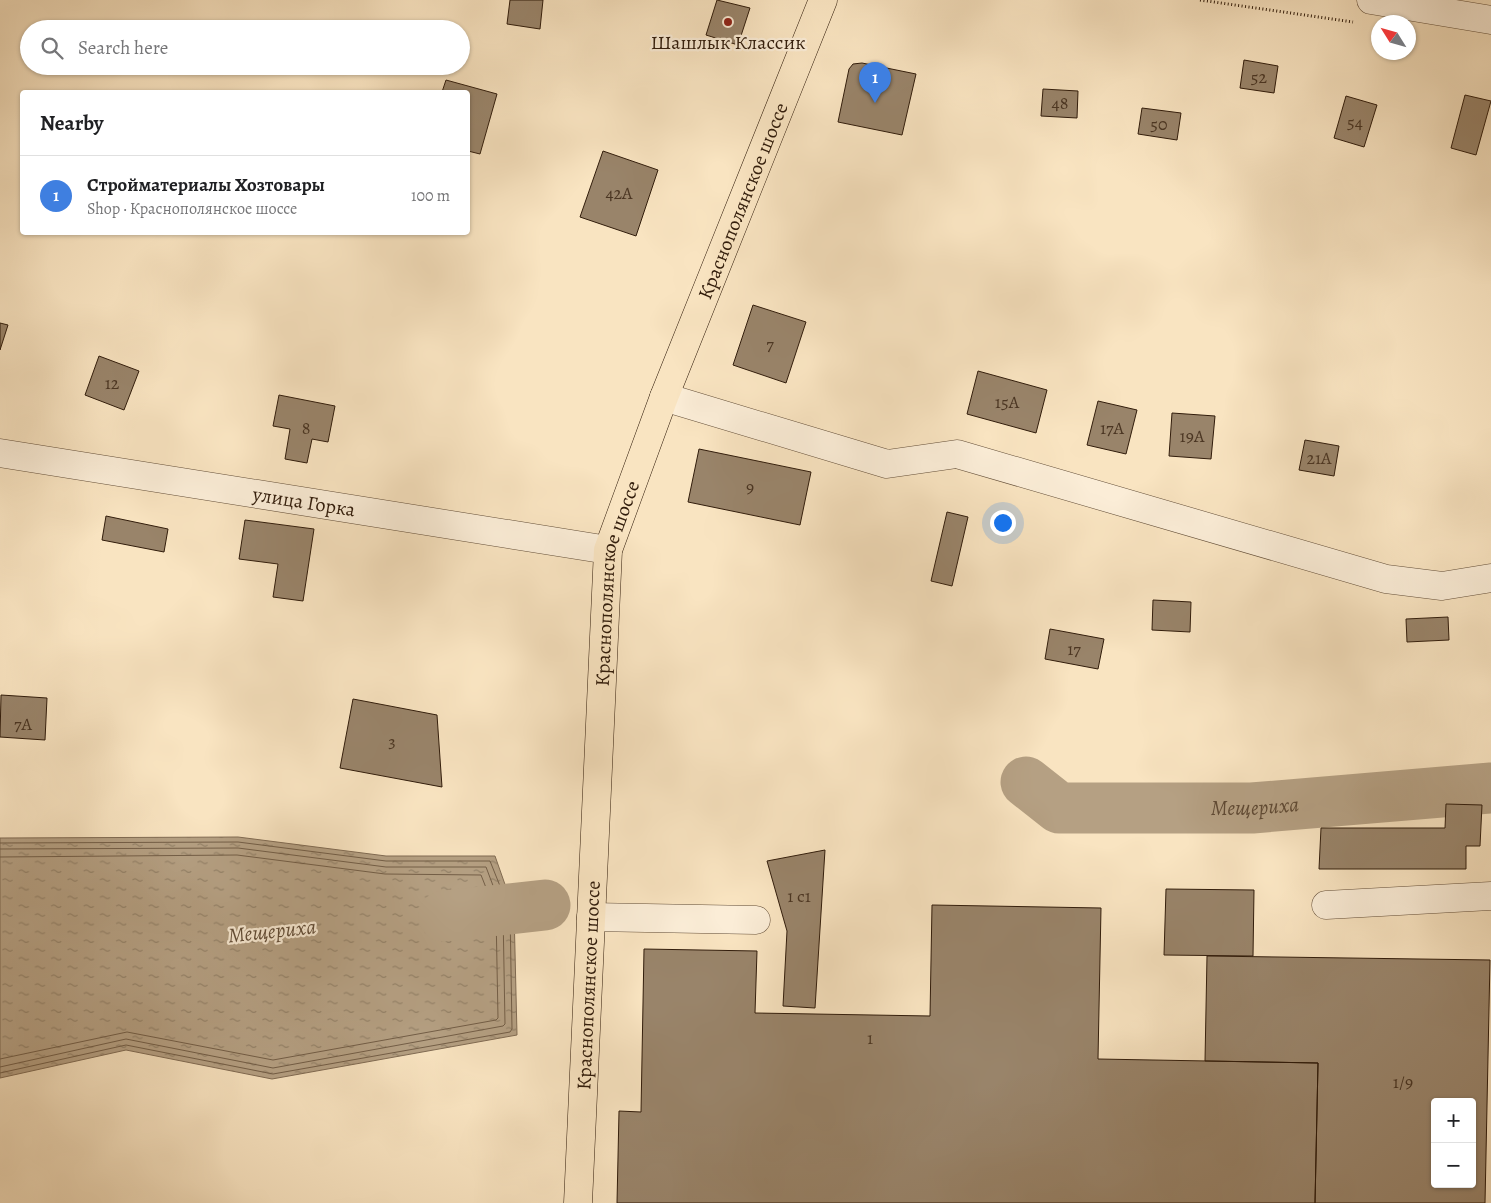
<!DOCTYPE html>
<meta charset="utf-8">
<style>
body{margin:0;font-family:Alegreya,serif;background:#f6f6f6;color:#202124}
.controls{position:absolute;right:15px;bottom:15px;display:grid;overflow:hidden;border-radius:5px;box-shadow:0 1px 4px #0004}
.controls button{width:45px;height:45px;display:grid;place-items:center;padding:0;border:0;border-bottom:1px solid #e0e0e0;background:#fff;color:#202124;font:25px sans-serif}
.compass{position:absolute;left:1371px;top:15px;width:45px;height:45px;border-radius:50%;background:#fff;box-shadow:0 1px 4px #0004;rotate:307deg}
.you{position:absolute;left:1002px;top:522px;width:18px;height:18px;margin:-12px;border:4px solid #fff;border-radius:50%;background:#1a73e8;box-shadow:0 0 0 8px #1a73e833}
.badge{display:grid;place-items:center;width:32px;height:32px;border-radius:50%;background:#8f2418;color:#fff;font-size:16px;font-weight:700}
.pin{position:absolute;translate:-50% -41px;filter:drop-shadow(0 1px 2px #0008)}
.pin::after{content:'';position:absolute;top:26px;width:18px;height:15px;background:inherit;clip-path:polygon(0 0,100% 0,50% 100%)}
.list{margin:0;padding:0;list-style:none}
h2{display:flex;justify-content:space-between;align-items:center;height:65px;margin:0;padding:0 20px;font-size:21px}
h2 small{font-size:16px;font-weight:400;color:#757577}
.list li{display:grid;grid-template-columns:32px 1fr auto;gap:15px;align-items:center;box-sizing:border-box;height:80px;padding:0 20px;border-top:1px solid #e0e0e0}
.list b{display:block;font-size:19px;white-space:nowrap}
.list p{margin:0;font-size:16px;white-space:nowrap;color:#757577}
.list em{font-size:16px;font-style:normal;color:#757577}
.icon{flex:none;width:28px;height:28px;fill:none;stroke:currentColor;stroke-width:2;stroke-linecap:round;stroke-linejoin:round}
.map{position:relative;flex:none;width:1491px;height:1203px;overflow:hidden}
.search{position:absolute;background:#fff;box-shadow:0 1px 4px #0004;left:20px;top:20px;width:450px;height:55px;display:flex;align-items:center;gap:12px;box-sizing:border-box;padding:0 18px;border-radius:28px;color:#757577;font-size:19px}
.panel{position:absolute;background:#fff;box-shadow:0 1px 4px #0004;left:20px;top:90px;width:450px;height:145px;border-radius:5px}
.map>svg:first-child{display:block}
.water{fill:url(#water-ripples);stroke:#806b53}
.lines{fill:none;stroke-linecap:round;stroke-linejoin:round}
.shore{stroke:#735e47;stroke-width:1}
.river{stroke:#b5a083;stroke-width:51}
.building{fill:#99846a;stroke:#311c0b;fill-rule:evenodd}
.minor-casing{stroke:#634e38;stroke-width:29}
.major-casing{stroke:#311c0b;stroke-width:29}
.path{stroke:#311c0b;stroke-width:3;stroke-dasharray:1 2.5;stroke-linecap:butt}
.minor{stroke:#fbedd7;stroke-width:28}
.major{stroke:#f9e4c1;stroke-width:28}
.poi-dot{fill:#8f2418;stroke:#fbedd7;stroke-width:2}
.labels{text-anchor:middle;stroke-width:4.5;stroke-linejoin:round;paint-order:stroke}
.number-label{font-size:18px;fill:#4b3623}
.poi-label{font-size:20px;fill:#311c0b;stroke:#fbedd7}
.street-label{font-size:20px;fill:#311c0b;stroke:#fbedd7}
.water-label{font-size:21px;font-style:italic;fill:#5f4a35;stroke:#fbedd7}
</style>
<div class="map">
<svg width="1491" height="1203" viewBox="0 0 1491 1203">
<defs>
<pattern id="water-ripples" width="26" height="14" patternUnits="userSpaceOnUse" patternTransform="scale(1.25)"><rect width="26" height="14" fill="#b5a083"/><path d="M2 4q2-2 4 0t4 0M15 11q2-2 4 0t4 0" fill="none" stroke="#948269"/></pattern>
</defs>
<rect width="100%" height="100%" fill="#f9e4c1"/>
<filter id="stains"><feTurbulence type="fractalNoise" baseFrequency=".004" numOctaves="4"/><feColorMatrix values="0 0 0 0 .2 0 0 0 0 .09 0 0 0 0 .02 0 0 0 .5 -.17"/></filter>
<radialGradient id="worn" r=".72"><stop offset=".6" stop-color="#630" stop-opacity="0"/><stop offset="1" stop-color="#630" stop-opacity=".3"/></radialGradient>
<path class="water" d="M 238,837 L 386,856 L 495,856 L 514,910 L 517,1035 L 272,1079 L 126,1050 L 0,1078 L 0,838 Z"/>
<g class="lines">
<path class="shore" d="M 0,843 L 238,842 L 386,861 L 490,861 L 510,911 L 512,1029 L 510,1032 L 273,1074 L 126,1045 L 0,1073
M 0,849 L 238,848 L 386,867 L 486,867 L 503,912 L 505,1024 L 503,1026 L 273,1068 L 126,1039 L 0,1067
M 0,857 L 237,855 L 385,874 L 481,875 L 496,913 L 498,1018 L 496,1020 L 273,1060 L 127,1032 L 0,1059"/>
<g class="river">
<path id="s1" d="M 1026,782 L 1059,808 L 1252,808 L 1491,788"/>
<path d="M 444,916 L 545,905"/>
</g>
</g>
<path class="building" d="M 510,0 L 543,0 L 540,29 L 507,24 Z
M 717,0 L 750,8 L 738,45 L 706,35 Z
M 1244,60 L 1278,66 L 1274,93 L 1240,88 Z
M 862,63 L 916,74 L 902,135 L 838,122 L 849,69 L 853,64 Z
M 446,80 L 497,94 L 480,154 L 468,151 L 468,92 L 442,92 Z
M 1043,89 L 1078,91 L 1077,118 L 1041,116 Z
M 1465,95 L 1491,101 L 1476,155 L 1451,148 Z
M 1346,96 L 1377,105 L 1364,147 L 1334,138 Z
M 1142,108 L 1181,113 L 1177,140 L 1138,134 Z
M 603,151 L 658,170 L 636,236 L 580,217 Z
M 753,305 L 806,322 L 786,383 L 733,365 Z
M 0,323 L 8,325 L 0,350 Z
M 99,356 L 139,371 L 124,410 L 85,395 Z
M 978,371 L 1047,390 L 1036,433 L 967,414 Z
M 279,395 L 335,406 L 328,442 L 312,439 L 307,463 L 285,459 L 290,429 L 273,426 Z
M 1098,401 L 1137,410 L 1126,454 L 1087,445 Z
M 1172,413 L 1215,416 L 1211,459 L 1169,456 Z
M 1305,440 L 1339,446 L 1334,476 L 1299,470 Z
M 699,449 L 811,472 L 800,525 L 688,502 Z
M 947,512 L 968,517 L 952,586 L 931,581 Z
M 106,516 L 168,529 L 164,552 L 102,540 Z
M 245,520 L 314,529 L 303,601 L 273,597 L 278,564 L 239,559 Z
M 1153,600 L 1191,602 L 1190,632 L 1152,630 Z
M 1448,617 L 1449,640 L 1407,642 L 1406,619 Z
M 1050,629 L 1104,639 L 1098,669 L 1045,659 Z
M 1,695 L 47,698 L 45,740 L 0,737 Z
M 353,699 L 437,715 L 442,787 L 340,768 Z
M 1446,804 L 1482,805 L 1480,846 L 1466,846 L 1466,869 L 1319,869 L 1321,828 L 1445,828 Z
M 825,850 L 815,1008 L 783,1006 L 787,931 L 767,861 Z
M 1166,889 L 1254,890 L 1253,956 L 1164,955 Z
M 932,905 L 1101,908 L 1098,1059 L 1318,1063 L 1315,1203 L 617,1203 L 619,1111 L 641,1112 L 644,949 L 757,951 L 755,1013 L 930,1016 Z
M 1207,956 L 1490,960 L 1485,1203 L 1315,1203 L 1318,1063 L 1205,1061 ZM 1435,1102 L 1472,1102 L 1472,1184 L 1435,1184 Z"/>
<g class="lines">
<defs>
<g id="minor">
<path d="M 1371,0 L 1491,20"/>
<path d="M 664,397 L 887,464 L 957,454 L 1386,579 L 1442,586 L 1491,578"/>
<path id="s2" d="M 0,453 L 608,550"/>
<path d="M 1326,905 L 1491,896"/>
<path d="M 591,917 L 756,920"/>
</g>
<g id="major">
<path id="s3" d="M 578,1203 L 608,550 L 664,397 L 823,0"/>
</g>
</defs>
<use href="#minor" class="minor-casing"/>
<use href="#major" class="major-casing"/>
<path class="path" d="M 1200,0 L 1353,22"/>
<use href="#minor" class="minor"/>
<use href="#major" class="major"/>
</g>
<circle class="poi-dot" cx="728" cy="22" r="5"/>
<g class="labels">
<g class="number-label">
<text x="1259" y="83">52</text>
<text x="1060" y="109">48</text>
<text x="1355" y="128">54</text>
<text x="1159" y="130">50</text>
<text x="619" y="199">42А</text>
<text x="770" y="350">7</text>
<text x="112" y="389">12</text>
<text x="1007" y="408">15А</text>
<text x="306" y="434">8</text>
<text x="1112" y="434">17А</text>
<text x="1192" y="442">19А</text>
<text x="1319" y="464">21А</text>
<text x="750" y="493">9</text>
<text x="1074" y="655">17</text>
<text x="23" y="730">7А</text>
<text x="392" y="747">3</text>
<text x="799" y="902">1 с1</text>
<text x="870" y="1044">1</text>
<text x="1403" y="1088">1/9</text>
</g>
<g class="poi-label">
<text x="728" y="49">Шашлык Классик</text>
</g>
<g class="street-label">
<text dy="7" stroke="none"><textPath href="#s3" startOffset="1028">Краснополянское шоссе</textPath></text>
<text dy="7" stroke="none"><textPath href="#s2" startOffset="308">улица Горка</textPath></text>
<text dy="7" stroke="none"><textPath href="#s3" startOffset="622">Краснополянское шоссе</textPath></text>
<text dy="7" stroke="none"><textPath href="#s3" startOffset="218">Краснополянское шоссе</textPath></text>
</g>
<g class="water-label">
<text dy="7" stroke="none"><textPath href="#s1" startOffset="238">Мещериха</textPath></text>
<text transform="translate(272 931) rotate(-6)" y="7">Мещериха</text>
</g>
</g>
<rect width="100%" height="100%" filter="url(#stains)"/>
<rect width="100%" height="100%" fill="url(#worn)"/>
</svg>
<div class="controls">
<button>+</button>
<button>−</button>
</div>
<svg class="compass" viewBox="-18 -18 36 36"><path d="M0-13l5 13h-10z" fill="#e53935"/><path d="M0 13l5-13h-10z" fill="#757577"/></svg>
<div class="you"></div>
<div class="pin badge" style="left:875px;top:103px;background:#3f7fe0">1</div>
<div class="search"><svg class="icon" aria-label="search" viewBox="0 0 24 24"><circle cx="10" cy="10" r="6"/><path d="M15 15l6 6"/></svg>Search here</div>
<section class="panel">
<h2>Nearby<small></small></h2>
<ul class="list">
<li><span class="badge" style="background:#3f7fe0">1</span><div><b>Стройматериалы Хозтовары</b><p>Shop · Краснополянское шоссе</p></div><em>100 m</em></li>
</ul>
</section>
</div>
